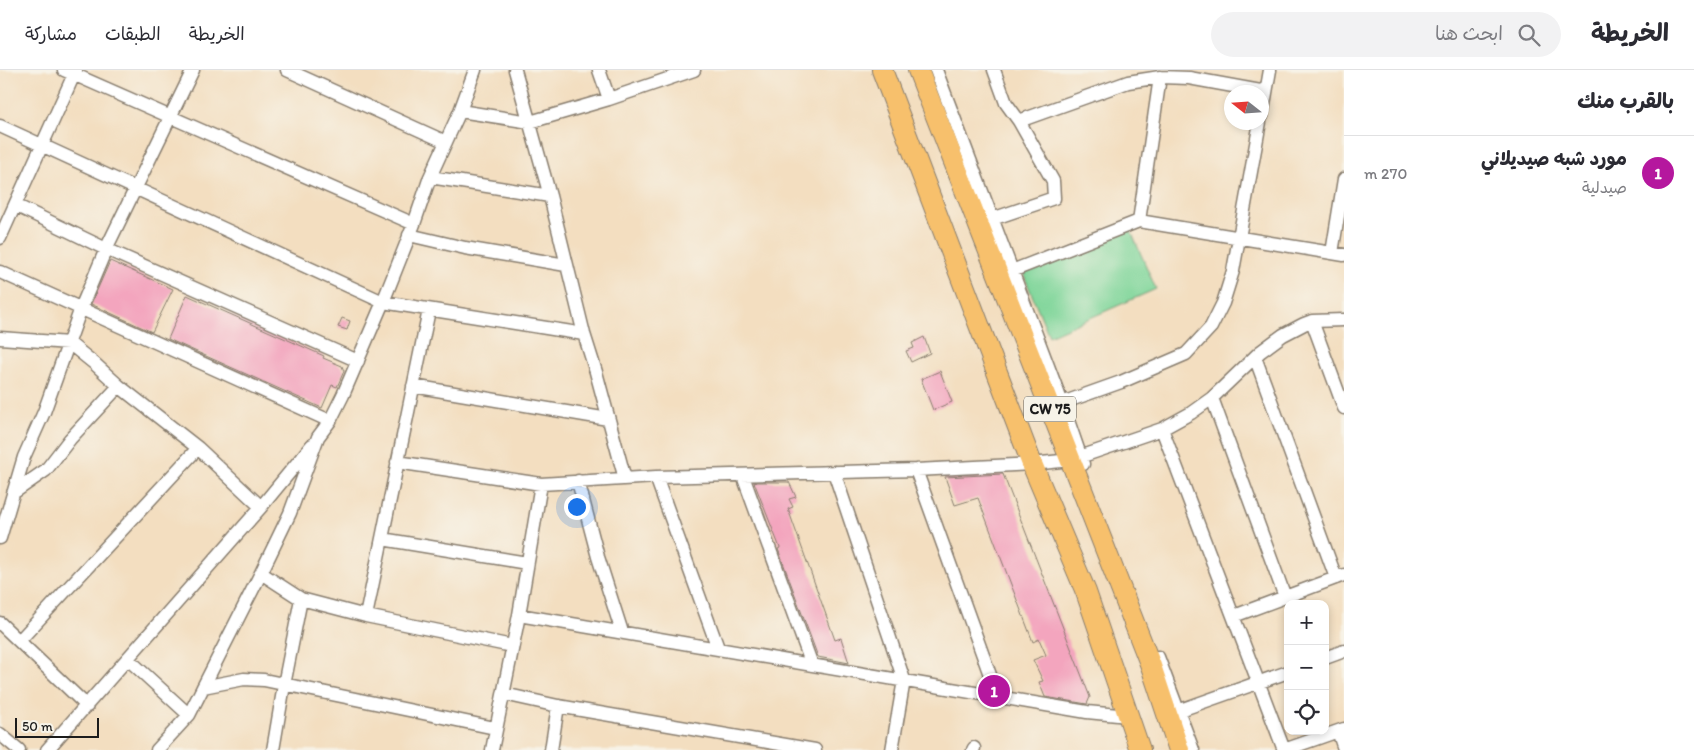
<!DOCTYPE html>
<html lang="ar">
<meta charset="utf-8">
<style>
body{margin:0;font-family:Itim,"Playpen Sans Arabic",sans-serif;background:#f2f2f3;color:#2b2b33;direction:rtl}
.controls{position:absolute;right:15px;bottom:15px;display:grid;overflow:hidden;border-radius:10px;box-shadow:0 2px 8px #0003}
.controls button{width:45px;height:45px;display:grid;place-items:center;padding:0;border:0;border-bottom:1px solid #e1e1e2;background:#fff;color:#2b2b33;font:25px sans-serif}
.compass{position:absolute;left:1224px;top:15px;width:45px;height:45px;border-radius:50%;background:#fff;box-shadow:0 2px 8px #0003;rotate:287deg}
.scale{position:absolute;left:15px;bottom:12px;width:84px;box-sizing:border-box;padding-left:5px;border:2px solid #1c1c1c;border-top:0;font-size:14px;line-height:18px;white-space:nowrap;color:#1c1c1c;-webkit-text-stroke:4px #f7f3e8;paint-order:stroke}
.you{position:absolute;left:576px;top:436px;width:18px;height:18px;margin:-12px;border:4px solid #fff;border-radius:50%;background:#1a73e8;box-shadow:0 0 0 8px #1a73e833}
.badge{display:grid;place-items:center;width:32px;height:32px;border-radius:50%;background:#b5179e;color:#fff;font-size:16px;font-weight:700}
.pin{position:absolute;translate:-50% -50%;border:2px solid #fff;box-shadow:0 1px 5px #0006}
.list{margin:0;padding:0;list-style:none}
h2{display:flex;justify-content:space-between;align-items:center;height:65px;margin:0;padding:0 20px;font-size:21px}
h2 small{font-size:16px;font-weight:400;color:#7c7c81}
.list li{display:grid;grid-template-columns:32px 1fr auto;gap:15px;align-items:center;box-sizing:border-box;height:75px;padding:0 20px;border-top:1px solid #e1e1e2}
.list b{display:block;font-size:19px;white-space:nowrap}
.list p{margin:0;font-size:16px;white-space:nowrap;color:#7c7c81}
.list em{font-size:16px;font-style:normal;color:#7c7c81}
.icon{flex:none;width:28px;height:28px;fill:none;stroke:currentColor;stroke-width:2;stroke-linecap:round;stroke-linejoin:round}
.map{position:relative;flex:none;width:1344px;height:680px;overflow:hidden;direction:ltr}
header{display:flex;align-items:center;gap:30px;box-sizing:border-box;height:70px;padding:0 25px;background:#fff;border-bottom:1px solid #e1e1e2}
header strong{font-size:24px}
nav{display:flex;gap:28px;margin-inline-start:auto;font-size:18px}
.search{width:350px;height:45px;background:#f2f2f3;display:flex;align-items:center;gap:12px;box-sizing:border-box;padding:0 18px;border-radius:28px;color:#7c7c81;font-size:19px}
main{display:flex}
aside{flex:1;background:#fff}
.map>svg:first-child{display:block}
.green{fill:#7ed599;stroke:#4d785a}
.building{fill:#f3a5be}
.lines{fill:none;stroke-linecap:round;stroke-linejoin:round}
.minor-casing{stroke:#887d6e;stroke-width:15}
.primary-casing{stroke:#887d6e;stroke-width:22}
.minor{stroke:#fff;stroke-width:12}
.primary{stroke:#f7c06c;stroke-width:20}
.labels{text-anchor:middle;stroke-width:4;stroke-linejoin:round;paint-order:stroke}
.shield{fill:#f7f3e8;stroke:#5e5c59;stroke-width:1}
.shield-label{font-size:15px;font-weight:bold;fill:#1c1c1c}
</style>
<header>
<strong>الخريطة</strong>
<div class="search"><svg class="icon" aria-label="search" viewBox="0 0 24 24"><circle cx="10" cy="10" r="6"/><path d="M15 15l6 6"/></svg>ابحث هنا</div>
<nav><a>الخريطة</a><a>الطبقات</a><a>مشاركة</a></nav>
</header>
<main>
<aside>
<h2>بالقرب منك<small></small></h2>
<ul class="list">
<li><span class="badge">1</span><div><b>مورد شبه صيديلاني</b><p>صيدلية</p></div><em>270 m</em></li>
</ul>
</aside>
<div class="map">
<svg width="1344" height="680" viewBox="0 0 1344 680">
<rect width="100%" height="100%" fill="#f7f3e8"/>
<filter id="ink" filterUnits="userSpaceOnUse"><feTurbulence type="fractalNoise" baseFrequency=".02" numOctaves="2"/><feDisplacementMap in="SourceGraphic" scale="10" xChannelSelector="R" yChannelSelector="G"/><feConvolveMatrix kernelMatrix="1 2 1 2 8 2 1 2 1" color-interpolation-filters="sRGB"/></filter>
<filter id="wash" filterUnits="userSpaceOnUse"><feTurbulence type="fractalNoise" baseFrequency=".0096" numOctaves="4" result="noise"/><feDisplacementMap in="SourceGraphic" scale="20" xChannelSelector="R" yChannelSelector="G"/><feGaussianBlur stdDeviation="1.12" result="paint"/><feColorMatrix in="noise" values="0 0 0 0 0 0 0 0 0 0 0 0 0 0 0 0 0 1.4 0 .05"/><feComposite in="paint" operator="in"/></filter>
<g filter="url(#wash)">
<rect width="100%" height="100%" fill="#f3dec0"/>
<path class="green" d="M 1130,159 L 1156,219 L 1049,266 L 1022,201 Z"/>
<g id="blocks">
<path class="building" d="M 110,191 L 173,219 L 152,262 L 91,234 Z
M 187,225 L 324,286 L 323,288 L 342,296 L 344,301 L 337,317 L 332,315 L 322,338 L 168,269 Z
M 342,248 L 350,251 L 347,260 L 338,257 Z
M 924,267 L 930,283 L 911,292 L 906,281 L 914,278 L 912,273 Z
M 940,301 L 952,332 L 933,340 L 921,309 Z
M 1003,404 L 1090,627 L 1087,634 L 1045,627 L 1039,612 L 1043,611 L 1033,590 L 1046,585 L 1039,569 L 1033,572 L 978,428 L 955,435 L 945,407 Z
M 754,412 L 789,412 L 796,427 L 789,429 L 793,437 L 788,439 L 835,570 L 841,568 L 849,593 L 818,587 L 778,479 L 780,478 Z"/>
</g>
</g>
<g filter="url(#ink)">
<use href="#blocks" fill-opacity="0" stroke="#887d6e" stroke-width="1"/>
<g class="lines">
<defs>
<path id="minor" d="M 64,0 L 414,154
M 287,0 L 446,72
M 515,0 L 550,126 L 584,264 L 596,302 L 625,409
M 599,0 L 609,29
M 936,0 L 1062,333 L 1083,394
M 994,0 L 1006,33 L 1019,51 L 1128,12 L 1160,7 L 1189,8 L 1266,22
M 460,41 L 530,52 L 609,29 L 694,0
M 1262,46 L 1270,0
M 0,56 L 383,232 L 584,264
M 430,107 L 550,126
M 15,135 L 106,179 L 358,291
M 992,149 L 1054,128 L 1053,111 L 1019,51
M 1139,151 L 1160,7
M 409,165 L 465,178 L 566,195
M 0,168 L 76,0
M 1332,183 L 1344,109
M 1012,201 L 1139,151 L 1344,185
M 0,202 L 330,351
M 1312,251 L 1344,338
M 0,268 L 69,273 L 95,294 L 119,316 L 198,378 L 261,437
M 1255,287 L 1336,508
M 413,316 L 608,349
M 1212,328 L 1285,527
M 1062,333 L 1121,312 L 1186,284 L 1211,257 L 1223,233 L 1233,201 L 1260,52
M 1162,359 L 1284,680
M 397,392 L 541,414 L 656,407 L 916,400 L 1032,394 L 1071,390 L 1162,359 L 1191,343 L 1212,328 L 1260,282 L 1283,265 L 1304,254 L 1312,251 L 1344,250
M 916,400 L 998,627
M 834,402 L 904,610 L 892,680
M 743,406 L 812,595
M 656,407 L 718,578
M 578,411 L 598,487 L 622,562
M 13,423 L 46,400 L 70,369 L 119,316
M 0,468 L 24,387 L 44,342 L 81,238 L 106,179 L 193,0
M 382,469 L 527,493
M 261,503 L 301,529 L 366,546 L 512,576
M 519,545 L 1087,642 L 1128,646
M 366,546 L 429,240
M 1234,546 L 1344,505
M 0,553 L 87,636
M 19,571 L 198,378
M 1158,587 L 1193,680
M 1325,588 L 1344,581
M 128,589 L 189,645
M 203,617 L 244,609 L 264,610 L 495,658
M 504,624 L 558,636 L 815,680
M 1172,643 L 1288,602
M 1338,661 L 1344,679
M 0,664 L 19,680
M 47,680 L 261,437 L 312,375
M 157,680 L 189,645 L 261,503 L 290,443 L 318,367 L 330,351 L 343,325 L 383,232 L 414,154 L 430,107 L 460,41 L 475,0
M 273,680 L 284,615 L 301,529
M 492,680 L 519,545 L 541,414
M 551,680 L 558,636
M 973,680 L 974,678
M 1284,680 L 1344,659"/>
<path id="primary" d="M 882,0 L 1032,394 L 1086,522 L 1140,680
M 918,0 L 1151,596 L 1179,680"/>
</defs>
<use href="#minor" class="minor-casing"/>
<use href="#primary" class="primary-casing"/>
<use href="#minor" class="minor"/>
<use href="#primary" class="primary"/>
</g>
</g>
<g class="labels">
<rect class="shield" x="1024" y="326.5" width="52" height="25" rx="4"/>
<g class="shield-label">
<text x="1050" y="344">CW 75</text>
</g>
</g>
</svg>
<div class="controls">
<button>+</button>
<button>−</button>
<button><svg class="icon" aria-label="locate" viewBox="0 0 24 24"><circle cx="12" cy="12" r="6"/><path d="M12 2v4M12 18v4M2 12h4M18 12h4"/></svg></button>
</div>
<svg class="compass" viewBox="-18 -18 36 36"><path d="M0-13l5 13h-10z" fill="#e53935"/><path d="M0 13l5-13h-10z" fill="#7c7c81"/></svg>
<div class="scale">50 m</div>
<div class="you"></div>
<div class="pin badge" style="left:994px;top:621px">1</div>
</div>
</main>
